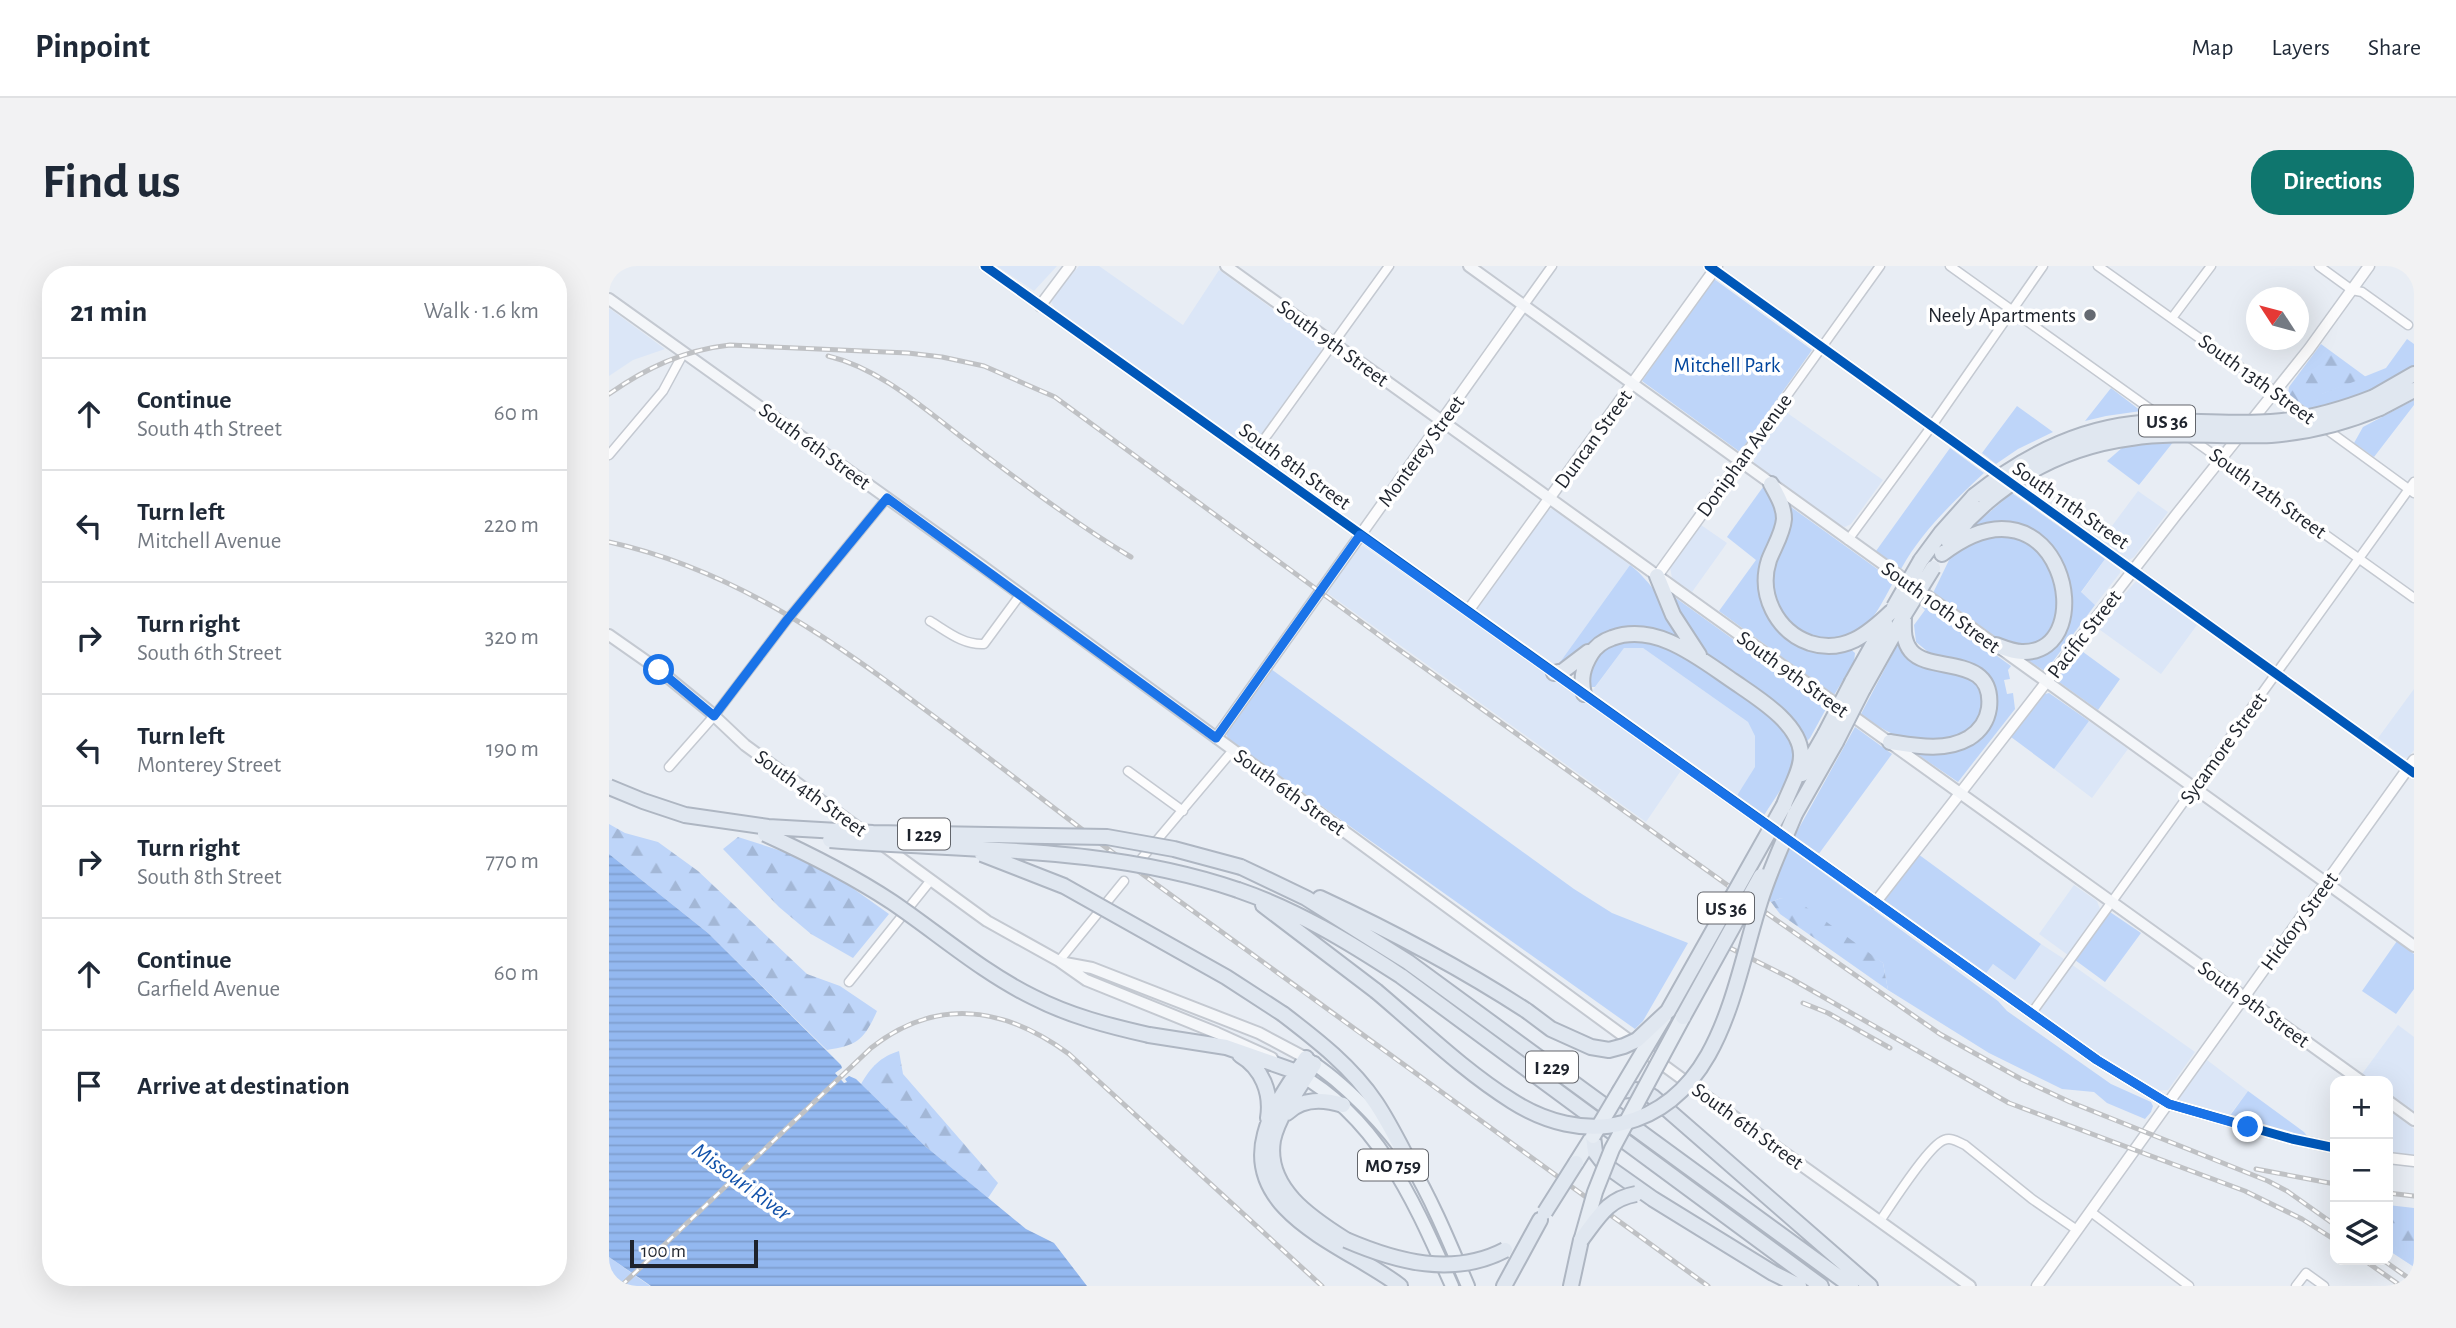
<!DOCTYPE html>
<meta charset="utf-8">
<style>
body{margin:0;font-family:"Alegreya Sans",sans-serif;background:#f2f2f3;color:#1f2937}
.controls{position:absolute;right:21px;bottom:21px;display:grid;overflow:hidden;border-radius:14px;box-shadow:0 7px 28px #0002}
.controls button{width:63px;height:63px;display:grid;place-items:center;padding:0;border:0;border-bottom:2px solid #e0e1e3;background:#fff;color:#1f2937;font:35px sans-serif}
.compass{position:absolute;left:1637px;top:21px;width:63px;height:63px;border-radius:50%;background:#fff;box-shadow:0 7px 28px #0002;rotate:306deg}
.scale{position:absolute;left:21px;bottom:18px;width:128px;box-sizing:border-box;padding-left:7px;border:4px solid #1e232c;border-top:0;font-size:19px;line-height:24px;white-space:nowrap;color:#1e232c;-webkit-text-stroke:5px #fff;paint-order:stroke}
.stop{position:absolute;width:21px;height:21px;margin:-16px;border:5px solid #1a73e8;border-radius:50%;background:#fff}
.stop.end{background:#1a73e8;border-color:#fff;box-shadow:0 2px 7px #0008}
.list{margin:0;padding:0;list-style:none}
h2{display:flex;justify-content:space-between;align-items:center;height:91px;margin:0;padding:0 28px;font-size:30px}
h2 small{font-size:23px;font-weight:400;color:#747a83}
.list li{display:grid;grid-template-columns:46px 1fr auto;gap:21px;align-items:center;box-sizing:border-box;height:112px;padding:0 28px;border-top:2px solid #e0e1e3}
.list b{display:block;font-size:26px;white-space:nowrap}
.list p{margin:0;font-size:23px;white-space:nowrap;color:#747a83}
.list em{font-size:23px;font-style:normal;color:#747a83}
.icon{flex:none;width:38px;height:38px;fill:none;stroke:currentColor;stroke-width:2;stroke-linecap:round;stroke-linejoin:round}
.map{position:relative;flex:none;width:1805px;height:1020px;overflow:hidden;border-radius:28px}
header{display:flex;align-items:center;gap:42px;box-sizing:border-box;height:98px;padding:0 35px;background:#fff;border-bottom:2px solid #e0e1e3}
header strong{font-size:33px}
nav{display:flex;gap:38px;margin-inline-start:auto;font-size:24px}
.intro{display:flex;align-items:center;justify-content:space-between;box-sizing:border-box;height:168px;padding:0 42px}
h1{margin:0;font-size:49px}
.button{padding:18px 32px;border-radius:28px;background:#0f766e;color:#fff;font-size:24px;font-weight:700}
main{display:flex;gap:42px;padding:0 42px}
aside{flex:1;background:#fff;border-radius:28px;box-shadow:0 7px 28px #0002}
.map>svg:first-child{display:block}
.built{fill:#dbe6f7}
.green{fill:#bed5f9}
.forest{fill:url(#forest-firs)}
.water{fill:url(#water-rules)}
.lines{fill:none;stroke-linecap:round;stroke-linejoin:round}
.minor-casing{stroke:#c4c9d1;stroke-width:11}
.tertiary-casing{stroke:#c4c9d1;stroke-width:13}
.secondary-casing{stroke:#c4c9d1;stroke-width:14}
.primary-casing{stroke:#aeb6c2;stroke-width:16}
.trunk-casing{stroke:#aeb6c2;stroke-width:18}
.motorway-casing{stroke:#aeb6c2;stroke-width:18}
.minor{stroke:#fcfcfd;stroke-width:8}
.tertiary{stroke:#fcfcfd;stroke-width:10}
.secondary{stroke:#f4f6f9;stroke-width:10}
.primary{stroke:#ebf0f6;stroke-width:12}
.trunk{stroke:#e6ecf3;stroke-width:14}
.motorway{stroke:#e0e7f0;stroke-width:14}
.rail-casing{stroke:#bfc1c4;stroke-width:5}
.rail{stroke:#fff;stroke-width:2.5;stroke-dasharray:8;stroke-linecap:butt}
.trunk-bridge-casing{stroke:#aeb6c2;stroke-width:18;stroke-linecap:butt}
.motorway-bridge-casing{stroke:#aeb6c2;stroke-width:18;stroke-linecap:butt}
.trunk-bridge{stroke:#e6ecf3;stroke-width:14}
.motorway-bridge{stroke:#e0e7f0;stroke-width:14}
.cycleway-casing{stroke:#fff;stroke-width:13}
.cycleway{stroke:#0057b8;stroke-width:9}
.route{stroke:#1a73e8;stroke-width:9}
.poi-dot{fill:#656a72;stroke:#fff;stroke-width:2.5}
.labels{text-anchor:middle;stroke-width:7;stroke-linejoin:round;paint-order:stroke}
.shield{fill:#fff;stroke:#62656b;stroke-width:2}
.shield-label{font-size:19px;font-weight:bold;fill:#1e232c}
.poi-label{font-size:21px;fill:#1e232c;stroke:#fff;text-anchor:end}
.street-label{font-size:21px;fill:#1e232c;stroke:#fff}
.park-label{font-size:21px;fill:#00459d;stroke:#fff}
.water-label{font-size:23px;font-style:italic;fill:#1151a9;stroke:#fff}
</style>
<header>
<strong>Pinpoint</strong>
<nav><a>Map</a><a>Layers</a><a>Share</a></nav>
</header>
<div class="intro"><h1>Find us</h1><a class="button">Directions</a></div>
<main>
<aside>
<h2>21 min<small>Walk · 1.6 km</small></h2>
<ul class="list">
<li><svg class="icon" aria-label="ahead" viewBox="0 0 24 24"><path d="M12 20V5M6 11l6-6 6 6"/></svg><div><b>Continue</b><p>South 4th Street</p></div><em>60 m</em></li>
<li><svg class="icon" aria-label="left" viewBox="0 0 24 24"><path d="M17 20v-9H6M10 6l-5 5 5 5"/></svg><div><b>Turn left</b><p>Mitchell Avenue</p></div><em>220 m</em></li>
<li><svg class="icon" aria-label="right" viewBox="0 0 24 24"><path d="M7 20v-9h11M14 6l5 5-5 5"/></svg><div><b>Turn right</b><p>South 6th Street</p></div><em>320 m</em></li>
<li><svg class="icon" aria-label="left" viewBox="0 0 24 24"><path d="M17 20v-9H6M10 6l-5 5 5 5"/></svg><div><b>Turn left</b><p>Monterey Street</p></div><em>190 m</em></li>
<li><svg class="icon" aria-label="right" viewBox="0 0 24 24"><path d="M7 20v-9h11M14 6l5 5-5 5"/></svg><div><b>Turn right</b><p>South 8th Street</p></div><em>770 m</em></li>
<li><svg class="icon" aria-label="ahead" viewBox="0 0 24 24"><path d="M12 20V5M6 11l6-6 6 6"/></svg><div><b>Continue</b><p>Garfield Avenue</p></div><em>60 m</em></li>
<li><svg class="icon" aria-label="arrive" viewBox="0 0 24 24"><path d="M6 21V4h12l-3 4 3 4H6"/></svg><div><b>Arrive at destination</b></div></li>
</ul>
</aside>
<div class="map">
<svg width="1805" height="1020" viewBox="0 0 1805 1020">
<defs>
<pattern id="forest-firs" width="22" height="20" patternUnits="userSpaceOnUse" patternTransform="scale(1.75)"><rect width="22" height="20" fill="#bed5f9"/><path d="M5 1l3.5 6h-7zM16 11l3.5 6h-7z" fill="#a3b7d6"/></pattern>
<pattern id="water-rules" width="6" height="5" patternUnits="userSpaceOnUse" patternTransform="scale(1.75)"><rect width="6" height="5" fill="#93b8f0"/><path d="M0 2.5h6" fill="none" stroke="#7e9ece"/></pattern>
</defs>
<rect width="100%" height="100%" fill="#e8edf4"/>
<path class="built" d="M 388,0 L 448,0 L 425,25 Z
M 470,0 L 490,0 L 574,59 L 610,4 L 712,78 L 712,86 L 646,177 L 640,180 L 636,179 L 446,42 L 442,36 L 444,31 Z
M 0,42 L 56,83 L 24,94 L 0,110 Z
M 1174,144 L 1274,214 L 1242,258 L 1236,261 L 1230,259 L 1145,198 L 1145,191 L 1150,176 Z
M 1529,225 L 1559,246 L 1525,291 L 1520,294 L 1491,276 Z
M 942,243 L 947,244 L 1021,299 L 949,399 L 944,401 L 869,347 L 868,342 L 939,244 Z
M 1092,259 L 1118,277 L 1083,326 L 1063,312 L 1061,301 Z
M 754,280 L 1073,503 L 1037,556 L 717,326 L 750,281 Z
M 1496,293 L 1511,304 L 1511,307 L 1486,339 L 1472,327 Z
M 1527,315 L 1588,359 L 1552,408 L 1487,361 Z
M 1015,382 L 1034,382 L 1139,456 L 1146,469 L 1146,502 L 1127,531 L 982,427 Z
M 1805,423 L 1805,484 L 1799,492 L 1794,491 L 1769,472 Z
M 1480,455 L 1519,483 L 1483,532 L 1445,503 Z
M 1465,619 L 1488,635 L 1491,643 L 1459,689 L 1430,668 Z
M 1432,678 L 1455,693 L 1421,740 L 1417,740 L 1375,710 L 1384,698 L 1406,714 Z
M 1462,698 L 1586,786 L 1559,824 L 1547,825 L 1484,788 L 1428,746 Z
M 1789,759 L 1805,771 L 1805,846 L 1779,827 L 1779,815 L 1763,815 L 1753,808 Z
M 1598,794 L 1639,825 L 1619,851 L 1572,836 L 1570,832 Z
M 1779,843 L 1805,863 L 1805,891 L 1779,886 Z"/>
<path class="green" d="M 1105,13 L 1203,84 L 1131,186 L 1033,115 Z
M 1798,73 L 1805,78 L 1805,101 C 1772,123 1738,136 1700,145 L 1712,128 L 1777,102 Z
M 1502,122 L 1532,145 L 1497,150 L 1476,155 Z
M 1805,134 L 1805,139 L 1765,191 L 1745,177 L 1754,161 Z
M 1408,140 L 1444,166 L 1409,183 L 1387,198 L 1373,187 Z
M 1565,175 L 1530,219 L 1498,195 L 1514,181 Z
M 1341,182 L 1375,207 C 1344,236 1313,265 1292,303 L 1267,285 Z
M 1154,221 C 1191,250 1151,274 1155,301 C 1157,321 1165,341 1170,361 L 1239,381 L 1246,387 L 1245,396 L 1225,429 L 1110,345 L 1147,294 L 1118,271 Z
M 1403,227 L 1496,293 L 1472,326 L 1486,339 L 1439,402 L 1434,404 L 1412,390 L 1427,388 L 1461,330 C 1457,301 1448,281 1421,267 C 1398,255 1387,255 1362,262 Z
M 1175,236 L 1285,315 C 1273,336 1264,359 1242,370 C 1202,389 1161,350 1161,311 C 1161,292 1171,256 1175,236 Z
M 1405,268 L 1437,291 L 1451,327 L 1446,353 L 1437,369 L 1429,378 L 1411,382 L 1392,375 L 1324,327 L 1342,290 L 1360,274 Z
M 1021,299 C 1048,320 1062,352 1079,382 L 1029,362 L 955,398 L 949,399 Z
M 1064,330 L 1218,441 L 1201,472 L 1194,479 L 1091,384 L 1072,355 Z
M 1316,338 L 1402,400 L 1399,404 L 1401,413 L 1395,414 L 1398,428 L 1404,427 L 1406,443 L 1349,516 L 1305,486 L 1343,484 L 1384,440 L 1359,398 L 1342,392 L 1317,388 L 1318,385 L 1307,376 L 1305,359 L 1316,344 L 1313,341 Z
M 1291,374 C 1307,402 1356,391 1371,422 C 1383,444 1363,468 1342,475 C 1333,478 1313,477 1304,475 C 1285,471 1268,460 1252,448 Z
M 1005,375 L 1047,375 L 1095,400 L 1100,407 C 1124,424 1189,460 1185,493 C 1183,510 1163,536 1154,551 L 1127,531 L 1146,501 L 1146,470 L 1139,456 L 1034,382 L 1015,382 L 986,421 L 982,421 L 979,417 L 985,388 Z
M 1470,383 L 1511,413 L 1489,444 L 1450,416 L 1449,412 Z
M 662,403 L 965,623 L 1003,647 L 1079,677 L 1034,755 L 1026,763 L 620,474 L 617,468 L 620,462 Z
M 1440,427 L 1480,455 L 1445,503 L 1402,471 L 1436,428 Z
M 1246,461 L 1283,488 L 1209,589 L 1185,571 Z
M 1179,581 L 1389,735 L 1398,745 L 1502,818 L 1542,836 L 1544,840 L 1542,846 L 1536,853 L 1498,837 L 1485,826 L 1453,823 L 1380,787 L 1279,724 L 1274,697 L 1172,632 L 1162,636 L 1154,629 Z
M 1309,588 L 1432,678 L 1406,714 L 1384,698 L 1375,710 L 1276,639 L 1275,632 Z
M 1501,646 L 1532,667 L 1496,716 L 1466,694 Z
M 1788,675 L 1805,688 L 1805,723 L 1787,748 L 1753,725 Z
M 1639,825 L 1695,866 L 1698,870 L 1695,872 L 1620,851 Z
M 0,991 L 41,1020 L 0,1020 Z"/>
<path class="forest" d="M 1712,78 L 1757,111 L 1713,128 L 1700,145 L 1679,127 L 1680,121 Z
M 0,558 L 16,567 L 49,576 L 89,605 L 198,708 L 231,720 L 268,745 C 255,774 249,779 218,784 L 99,667 L 0,588 Z
M 129,571 L 188,590 L 228,611 L 280,648 L 244,692 L 202,668 L 170,641 L 114,583 Z
M 1172,632 L 1197,641 L 1274,697 L 1279,724 L 1171,648 L 1162,636 Z
M 290,785 L 294,808 L 389,917 L 379,932 L 316,880 L 252,818 C 262,801 271,791 290,785 Z
M 1779,939 L 1805,942 L 1805,1001 L 1779,984 Z"/>
<path class="water" d="M 0,588 L 99,667 L 232,799 L 233,802 L 226,807 L 235,817 L 238,816 L 236,813 L 240,810 L 247,813 L 316,880 L 417,963 L 445,977 L 478,1020 L 42,1020 L 0,991 Z"/>
<g class="lines">
<defs>
<path id="minor" d="M 1341,0 L 1558,155
M 1489,0 L 1700,150
M 1710,0 L 1743,24 L 1753,26 L 1799,59
M 915,39 L 943,0
M 1563,52 L 1602,0
M 1713,160 L 1805,227
M 1580,171 L 1805,332
M 0,189 L 54,125 L 74,88
M 643,190 L 780,0
M 1131,195 L 1271,0
M 1239,274 L 1322,161 L 1434,0
M 321,355 C 339,366 354,379 375,378 L 411,329
M 60,501 L 105,450 L 178,354 L 278,232
M 519,505 L 574,545
M 533,592 L 624,484
M 450,695 L 515,615
M 240,716 L 322,614
M 1422,748 L 1805,216
M 1482,946 L 1580,1020
M 1271,955 C 1282,939 1320,879 1335,874 C 1343,871 1349,876 1356,879 L 1423,933 L 1468,964
M 1687,1020 L 1697,1007 L 1715,1020"/>
<path id="tertiary" d="M 376,0 L 1488,794 L 1560,838 L 1683,873 L 1726,882
M 1100,0 L 1805,507
M 431,40 L 461,0
M 1048,310 L 1131,195
M 859,345 L 1108,0
M 607,472 L 915,39
M 1266,637 L 1567,249 L 1700,83 L 1760,0
M 1779,892 L 1805,895
M 1428,1020 L 1805,494"/>
<path id="secondary" d="M 617,0 L 1752,815
M 860,0 L 1805,680
M 0,33 L 373,300 L 1117,845 L 1361,1020
M 0,369 L 50,404 L 100,445 L 136,479 L 255,566
M 271,577 L 378,655 L 450,695 L 477,714 L 608,767 L 663,792
M 456,697 L 483,702 L 650,767 L 697,792
M 1779,835 L 1805,854"/>
<path id="primary" d="M 698,793 C 733,815 780,862 801,897 C 824,936 841,978 859,1020
M 688,807 C 771,853 806,938 843,1020"/>
<path id="trunk" d="M 967,897 L 984,870"/>
<path id="motorway" d="M 1765,131 L 1805,108
M 1771,142 L 1805,124
M 1162,218 C 1168,229 1175,240 1175,253 C 1174,267 1165,281 1160,294 C 1149,328 1167,365 1201,377 C 1235,388 1259,368 1282,346
M 1340,277 L 1359,254 L 1377,237
M 1333,288 C 1452,196 1495,388 1413,386 C 1404,386 1395,382 1387,379
M 1312,294 L 1332,267 L 1365,230
M 1048,310 L 1064,349 L 1090,389
M 945,407 L 954,405 L 979,386
M 1243,416 L 1276,357
M 1254,423 L 1295,350
M 975,428 C 971,413 974,401 982,388 C 987,380 994,375 1003,372 C 1047,356 1090,392 1124,415 C 1147,431 1191,457 1192,488 C 1193,504 1180,524 1175,539
M 1281,476 C 1307,480 1336,486 1360,472 C 1371,465 1378,456 1380,442 C 1386,387 1321,408 1302,385 C 1293,374 1295,361 1295,349
M 1193,508 L 1216,468
M 1186,548 L 1227,476
M 632,601 L 697,632 L 799,696 L 1242,1020
M 629,624 C 688,644 740,676 792,710 L 1212,1020
M 711,632 C 782,665 852,702 918,745
M 654,639 L 767,725
M 674,748 C 708,774 743,801 767,837 C 779,855 789,875 799,894
M 540,769 L 617,781 L 688,806
M 631,789 C 653,802 663,827 659,852
M 697,792 C 682,816 663,840 656,868 C 634,949 741,981 791,1020
M 705,798 C 692,819 669,850 664,874 C 656,922 702,952 737,974
M 1011,825 C 1025,823 1032,823 1044,831 L 1261,1020
M 678,847 C 693,832 715,833 734,839
M 984,870 L 986,886 L 996,899 L 1044,933 L 1164,1007 L 1190,1020
M 895,1020 L 931,954
M 962,1020 L 972,974"/>
</defs>
<use href="#minor" class="minor-casing"/>
<use href="#tertiary" class="tertiary-casing"/>
<use href="#secondary" class="secondary-casing"/>
<use href="#primary" class="primary-casing"/>
<use href="#trunk" class="trunk-casing"/>
<use href="#motorway" class="motorway-casing"/>
<use href="#minor" class="minor"/>
<use href="#tertiary" class="tertiary"/>
<use href="#secondary" class="secondary"/>
<use href="#primary" class="primary"/>
<use href="#trunk" class="trunk"/>
<use href="#motorway" class="motorway"/>
<defs>
<path id="rail" d="M 219,90 C 269,102 311,139 351,170 C 407,212 462,255 522,291
M 0,128 C 37,102 75,84 121,79 L 299,87 L 333,91 L 375,100 L 446,131 L 778,375 L 1170,656 L 1331,768 L 1412,813 L 1461,836 L 1659,915 L 1678,925 L 1726,959
M 0,276 C 118,302 216,368 311,440 C 376,488 439,538 503,586 C 701,731 900,875 1099,1020
M 1119,681 L 1181,712 L 1400,837 L 1636,925 L 1693,953 L 1726,974
M 1194,737 L 1219,747 L 1281,782
M 1647,903 L 1726,918
M 1779,927 L 1805,930
M 1755,994 L 1792,1020
M 1774,994 L 1805,1016
M 12,1020 L 262,782 C 328,730 396,741 460,788 L 713,1020"/>
</defs>
<use href="#rail" class="rail-casing"/>
<use href="#rail" class="rail"/>
<defs>
<path id="trunk-bridge" d="M 984,870 L 1055,751
M 973,972 L 986,926 L 1003,883 L 1074,751"/>
<path id="motorway-bridge" d="M 1365,230 C 1411,193 1464,165 1523,158 C 1569,152 1616,159 1662,156 C 1698,154 1732,144 1765,131
M 1377,237 C 1418,202 1468,179 1522,172 C 1568,165 1615,171 1662,169 C 1699,166 1736,157 1771,142
M 1285,341 L 1312,294
M 1295,349 L 1324,302
M 1216,468 L 1243,416
M 1227,476 L 1254,423
M 0,521 L 34,535 L 76,549 L 159,561 L 264,567 L 498,571 L 565,583 L 632,601
M 156,568 C 200,588 242,609 283,636 C 330,668 373,706 424,731 C 461,750 500,760 540,769
M 221,574 C 357,585 499,579 629,624
M 373,588 L 455,620 L 617,711 L 674,748
M 767,725 C 811,762 855,805 903,835 C 936,856 976,867 1014,857 C 1112,833 1125,718 1151,636 C 1160,606 1174,577 1186,548
M 918,745 L 942,763 L 982,781 L 1000,784 L 1015,780 L 1028,774 L 1059,745 L 1175,539
M 1074,751 L 1152,610
M 936,946 L 967,897
M 737,974 C 788,996 844,1011 896,984
M 972,974 C 989,952 998,933 1027,928"/>
</defs>
<use href="#trunk-bridge" class="trunk-bridge-casing"/>
<use href="#motorway-bridge" class="motorway-bridge-casing"/>
<use href="#trunk-bridge" class="trunk-bridge"/>
<use href="#motorway-bridge" class="motorway-bridge"/>
<defs>
<path id="cycleway" d="M 376,0 L 1488,794 L 1560,838 L 1683,873 L 1726,882
M 1100,0 L 1805,507"/>
</defs>
<use href="#cycleway" class="cycleway-casing"/>
<use href="#cycleway" class="cycleway"/>
</g>
<g class="lines">
<path class="route" d="M 50,404 L 105,450 L 178,354 L 278,232 L 607,472 L 751,269 L 1488,794 L 1560,838 L 1639,861"/>
</g>
<circle class="poi-dot" cx="1481" cy="49" r="7"/>
<g class="labels">
<g class="shield">
<rect x="1530" y="139.5" width="56" height="31" rx="5"/>
<rect x="289" y="552.5" width="52" height="31" rx="5"/>
<rect x="1089" y="626.5" width="56" height="31" rx="5"/>
<rect x="917" y="785.5" width="52" height="31" rx="5"/>
<rect x="749" y="883.5" width="70" height="31" rx="5"/>
</g>
<g class="shield-label">
<text x="1558" y="162">US 36</text>
<text x="315" y="575">I 229</text>
<text x="1117" y="649">US 36</text>
<text x="943" y="808">I 229</text>
<text x="784" y="906">MO 759</text>
</g>
<g class="poi-label">
<text x="1467" y="56">Neely Apartments</text>
</g>
<g class="street-label">
<text transform="translate(724 77) rotate(36)" y="7">South 9th Street</text>
<text transform="translate(1648 113) rotate(36)" y="7">South 13th Street</text>
<text transform="translate(984 173) rotate(-54)" y="7">Duncan Street</text>
<text transform="translate(206 180) rotate(36)" y="7">South 6th Street</text>
<text transform="translate(812 185) rotate(-54)" y="7">Monterey Street</text>
<text transform="translate(1135 189) rotate(-54)" y="7">Doniphan Avenue</text>
<text transform="translate(686 200) rotate(36)" y="7">South 8th Street</text>
<text transform="translate(1659 227) rotate(36)" y="7">South 12th Street</text>
<text transform="translate(1462 239) rotate(35)" y="7">South 11th Street</text>
<text transform="translate(1332 341) rotate(36)" y="7">South 10th Street</text>
<text transform="translate(1475 368) rotate(-52)" y="7">Pacific Street</text>
<text transform="translate(1184 408) rotate(36)" y="7">South 9th Street</text>
<text transform="translate(1614 482) rotate(-54)" y="7">Sycamore Street</text>
<text transform="translate(681 526) rotate(36)" y="7">South 6th Street</text>
<text transform="translate(202 527) rotate(36)" y="7">South 4th Street</text>
<text transform="translate(1690 655) rotate(-54)" y="7">Hickory Street</text>
<text transform="translate(1645 738) rotate(36)" y="7">South 9th Street</text>
<text transform="translate(1139 860) rotate(36)" y="7">South 6th Street</text>
</g>
<g class="park-label">
<text x="1118" y="106">Mitchell Park</text>
</g>
<g class="water-label">
<text transform="translate(133 915) rotate(36)" y="8">Missouri River</text>
</g>
</g>
</svg>
<div class="controls">
<button>+</button>
<button>−</button>
<button><svg class="icon" aria-label="layers" viewBox="0 0 24 24"><path d="M12 4l9 5-9 5-9-5zM3 14l9 5 9-5"/></svg></button>
</div>
<svg class="compass" viewBox="-18 -18 36 36"><path d="M0-13l5 13h-10z" fill="#e53935"/><path d="M0 13l5-13h-10z" fill="#747a83"/></svg>
<div class="scale">100 m</div>
<div class="stop" style="left:50px;top:404px"></div>
<div class="stop end" style="left:1639px;top:861px"></div>
</div>
</main>
